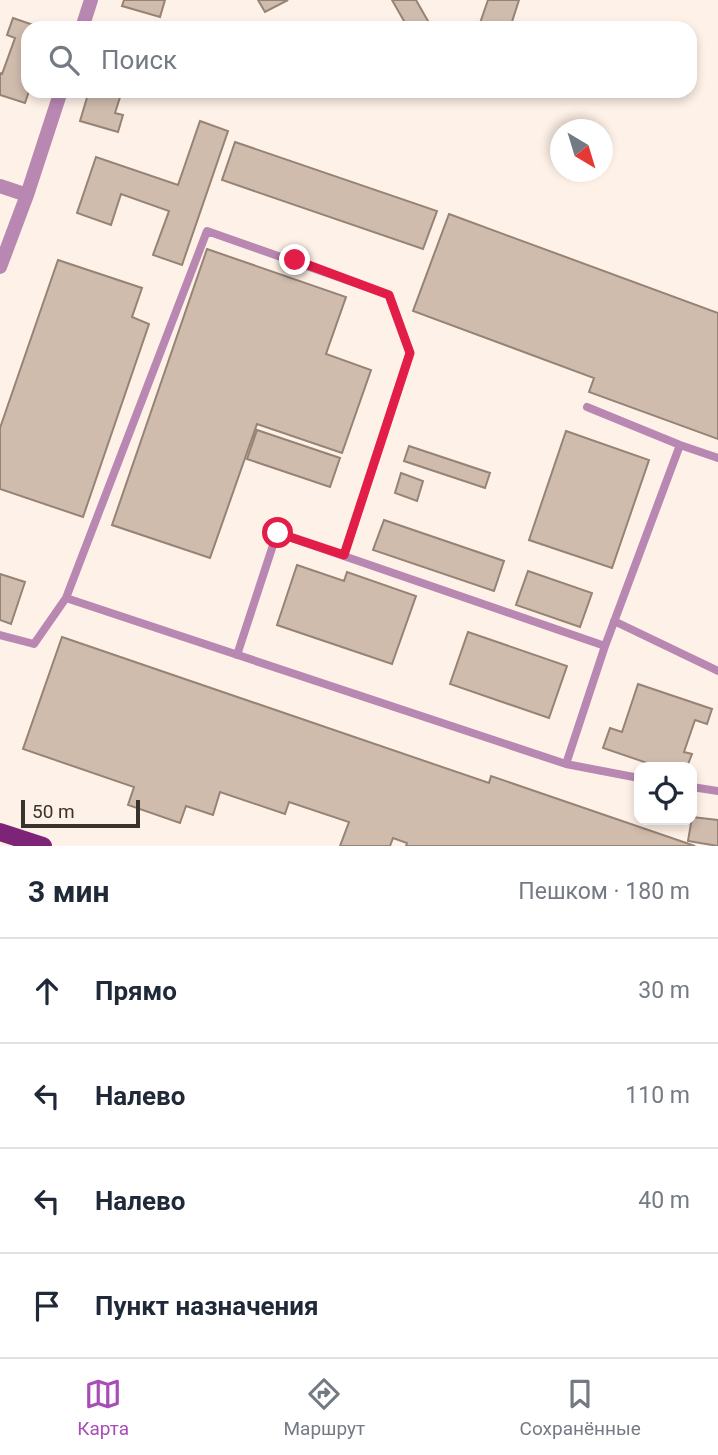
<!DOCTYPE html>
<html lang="ru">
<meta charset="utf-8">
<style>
body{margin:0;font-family:Roboto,sans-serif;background:#f6f6f7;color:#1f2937}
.controls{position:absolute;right:21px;bottom:21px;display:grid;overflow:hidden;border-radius:14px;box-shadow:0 4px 10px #0003}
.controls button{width:63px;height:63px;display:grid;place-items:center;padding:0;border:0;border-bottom:2px solid #e0e1e3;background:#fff;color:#1f2937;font:35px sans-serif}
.compass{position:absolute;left:550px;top:119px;width:63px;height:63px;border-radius:50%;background:#fff;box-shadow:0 4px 10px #0003;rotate:142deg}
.scale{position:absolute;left:21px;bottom:18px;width:119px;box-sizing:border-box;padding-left:7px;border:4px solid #3a322c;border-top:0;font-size:19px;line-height:24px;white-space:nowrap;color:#3a322c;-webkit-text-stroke:5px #fef1e7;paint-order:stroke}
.stop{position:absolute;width:21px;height:21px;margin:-16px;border:5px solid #e11d48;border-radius:50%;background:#fff}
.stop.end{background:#e11d48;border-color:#fff;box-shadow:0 2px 7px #0008}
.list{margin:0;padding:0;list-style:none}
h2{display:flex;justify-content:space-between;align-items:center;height:91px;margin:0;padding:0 28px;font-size:30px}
h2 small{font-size:23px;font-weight:400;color:#747a83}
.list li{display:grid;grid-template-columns:46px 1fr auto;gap:21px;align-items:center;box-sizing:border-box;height:105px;padding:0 28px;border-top:2px solid #e0e1e3}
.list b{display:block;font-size:26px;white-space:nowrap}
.list em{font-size:23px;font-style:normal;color:#747a83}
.icon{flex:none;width:38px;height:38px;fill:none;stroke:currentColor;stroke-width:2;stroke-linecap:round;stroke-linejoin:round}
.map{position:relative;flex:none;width:718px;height:846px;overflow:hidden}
.search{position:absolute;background:#fff;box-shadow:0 4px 10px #0003;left:21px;right:21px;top:21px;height:77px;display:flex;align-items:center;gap:18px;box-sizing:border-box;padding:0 24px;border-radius:21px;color:#747a83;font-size:26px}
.sheet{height:511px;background:#fff}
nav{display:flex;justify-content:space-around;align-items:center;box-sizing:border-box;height:98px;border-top:2px solid #e0e1e3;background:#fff;font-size:19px;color:#747a83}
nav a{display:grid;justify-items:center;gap:4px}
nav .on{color:#a84cb7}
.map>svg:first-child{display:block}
.building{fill:#d0bcad;stroke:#968375;stroke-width:2}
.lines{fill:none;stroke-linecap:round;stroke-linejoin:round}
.lane{stroke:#b887b2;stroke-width:8}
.street{stroke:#b887b2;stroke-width:14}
.primary{stroke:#7e2478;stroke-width:18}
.route{stroke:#e11d48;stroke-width:9}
</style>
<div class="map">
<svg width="718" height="846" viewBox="0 0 718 846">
<rect width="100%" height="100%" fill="#fef1e7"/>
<path class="building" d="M 124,0 L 165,0 L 160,17 L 122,6 Z
M 258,0 L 288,0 L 265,12 Z
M 392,0 L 416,0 L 432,28 L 408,28 Z
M 488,0 L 519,0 L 510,28 L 495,28 L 480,23 Z
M 13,18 L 42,28 L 28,28 L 29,91 L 25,103 L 0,95 L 0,73 L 2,74 L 15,38 L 7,35 Z
M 89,91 L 122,91 L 115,113 L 123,115 L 118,132 L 80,121 Z
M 200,121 L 228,131 L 182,265 L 153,255 L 169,211 L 121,194 L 111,225 L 77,213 L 96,157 L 178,185 Z
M 235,142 L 437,211 L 423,249 L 222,180 Z
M 449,214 L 718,313 L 718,439 L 589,392 L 594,378 L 413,311 Z
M 207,249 L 346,297 L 326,354 L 371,370 L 342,453 L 257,424 L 210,558 L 112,525 Z
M 58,260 L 142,288 L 132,317 L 149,324 L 83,517 L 0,489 L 0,428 Z
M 257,430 L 340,458 L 330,487 L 247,459 Z
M 566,431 L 649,460 L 612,568 L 529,540 Z
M 409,446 L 490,473 L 485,488 L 404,461 Z
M 401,473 L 423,481 L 417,501 L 395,493 Z
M 384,520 L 504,561 L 494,591 L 373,550 Z
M 297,565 L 344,581 L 347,572 L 416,596 L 392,664 L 277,625 Z
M 528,571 L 592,593 L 580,627 L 516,605 Z
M 0,574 L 25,582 L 11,624 L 0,620 Z
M 468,632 L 567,666 L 549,718 L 450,684 Z
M 62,637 L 489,783 L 491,776 L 695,846 L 406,846 L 407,843 L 393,838 L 390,846 L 340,846 L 349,822 L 289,802 L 285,814 L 220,792 L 213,815 L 186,806 L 180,823 L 128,805 L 134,787 L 23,749 Z
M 638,684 L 712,709 L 707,724 L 695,720 L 684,752 L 692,754 L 687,767 L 659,767 L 603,748 L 610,728 L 622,732 Z
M 692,817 L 718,820 L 718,846 L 688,841 Z"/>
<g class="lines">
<path class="lane" d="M 587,407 L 680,445 L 718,458
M 66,598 L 207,231 L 389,295 L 410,353 L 344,555
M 614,621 L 718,671
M 0,635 L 34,644 L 66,598 L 566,764 L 639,778
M 237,655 L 277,533 L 605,646
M 566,764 L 605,646 L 680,445
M 692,787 L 718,791"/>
<path class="street" d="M 82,28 L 91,0
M 0,186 L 27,195
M 0,267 L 27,195 L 61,91"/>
<path class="primary" d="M 0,832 L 43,846"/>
</g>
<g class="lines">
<path class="route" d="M 278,533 L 344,555 L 410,353 L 389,295 L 295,260"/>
</g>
</svg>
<div class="controls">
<button><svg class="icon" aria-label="locate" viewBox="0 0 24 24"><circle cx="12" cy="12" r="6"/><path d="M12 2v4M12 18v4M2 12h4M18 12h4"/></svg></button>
</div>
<svg class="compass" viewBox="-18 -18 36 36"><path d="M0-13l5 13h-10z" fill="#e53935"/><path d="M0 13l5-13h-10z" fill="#747a83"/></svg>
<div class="scale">50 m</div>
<div class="stop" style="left:278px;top:533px"></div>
<div class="stop end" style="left:295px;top:260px"></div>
<div class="search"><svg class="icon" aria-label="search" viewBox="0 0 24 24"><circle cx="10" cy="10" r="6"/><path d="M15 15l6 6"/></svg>Поиск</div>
</div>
<section class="sheet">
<h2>3 мин<small>Пешком · 180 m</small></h2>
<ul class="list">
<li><svg class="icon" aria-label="ahead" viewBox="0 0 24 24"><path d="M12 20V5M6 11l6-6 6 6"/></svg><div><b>Прямо</b></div><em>30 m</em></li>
<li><svg class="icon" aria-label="left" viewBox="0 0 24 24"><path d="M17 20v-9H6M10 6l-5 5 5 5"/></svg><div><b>Налево</b></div><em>110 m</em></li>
<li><svg class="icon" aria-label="left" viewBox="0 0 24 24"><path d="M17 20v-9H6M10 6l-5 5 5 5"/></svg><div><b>Налево</b></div><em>40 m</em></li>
<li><svg class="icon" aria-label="arrive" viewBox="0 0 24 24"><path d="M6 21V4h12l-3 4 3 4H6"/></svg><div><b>Пункт назначения</b></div></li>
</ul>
</section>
<nav>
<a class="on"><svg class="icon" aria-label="map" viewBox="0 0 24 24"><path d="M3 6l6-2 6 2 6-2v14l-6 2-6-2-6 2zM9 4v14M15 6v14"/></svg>Карта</a>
<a><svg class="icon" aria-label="directions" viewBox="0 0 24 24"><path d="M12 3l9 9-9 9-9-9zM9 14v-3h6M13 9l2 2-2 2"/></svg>Маршрут</a>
<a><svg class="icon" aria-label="saved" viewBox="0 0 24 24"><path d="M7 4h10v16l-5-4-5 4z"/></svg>Сохранённые</a>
</nav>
